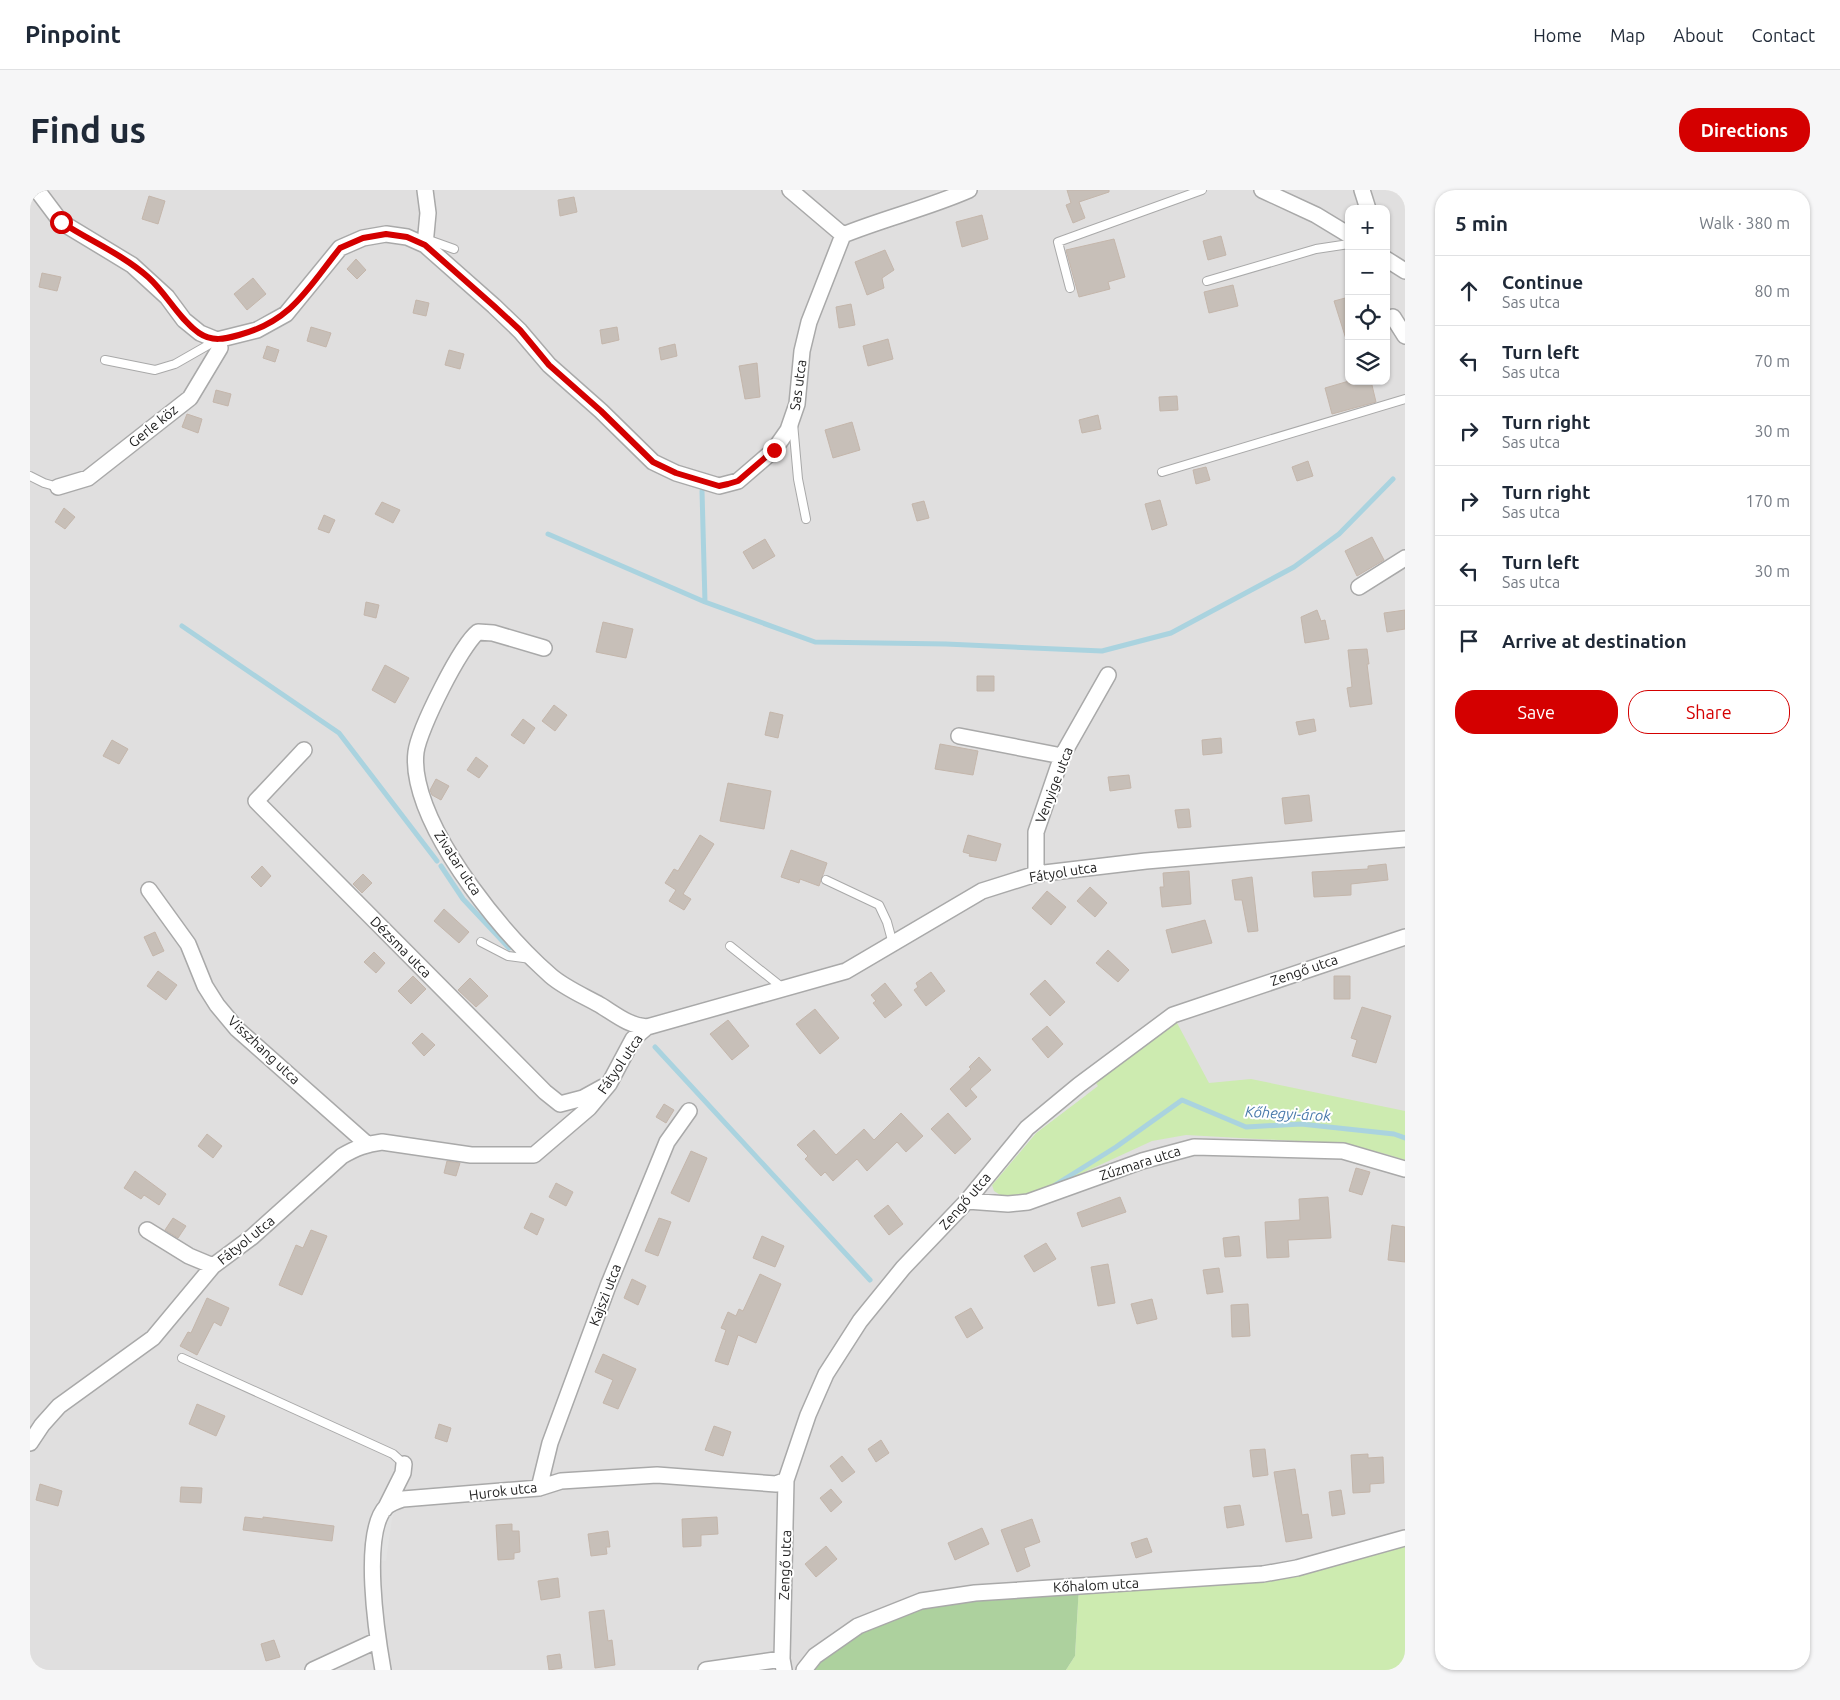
<!DOCTYPE html>
<meta charset="utf-8">
<style>
body{margin:0;font-family:Ubuntu,sans-serif;background:#f6f6f7;color:#1f2937}
.controls{position:absolute;right:15px;top:15px;display:grid;overflow:hidden;border-radius:10px;box-shadow:0 1px 4px #0004}
.controls button{width:45px;height:45px;display:grid;place-items:center;padding:0;border:0;border-bottom:1px solid #e0e1e3;background:#fff;color:#1f2937;font:25px sans-serif}
.stop{position:absolute;width:15px;height:15px;margin:-11px;border:4px solid #d40000;border-radius:50%;background:#fff}
.stop.end{background:#d40000;border-color:#fff;box-shadow:0 1px 5px #0008}
.list{margin:0;padding:0;list-style:none}
h2{display:flex;justify-content:space-between;align-items:center;height:65px;margin:0;padding:0 20px;font-size:21px}
h2 small{font-size:16px;font-weight:400;color:#747a83}
.list li{display:grid;grid-template-columns:32px 1fr auto;gap:15px;align-items:center;box-sizing:border-box;height:70px;padding:0 20px;border-top:1px solid #e0e1e3}
.list b{display:block;font-size:19px;white-space:nowrap}
.list p{margin:0;font-size:16px;white-space:nowrap;color:#747a83}
.list em{font-size:16px;font-style:normal;color:#747a83}
.actions{display:flex;gap:10px;padding:15px 20px}
.actions a{flex:1;padding:11px 0;border:1px solid #d40000;border-radius:20px;text-align:center;font-size:18px;color:#d40000}
.actions .main{background:#d40000;color:#fff}
.icon{flex:none;width:28px;height:28px;fill:none;stroke:currentColor;stroke-width:2;stroke-linecap:round;stroke-linejoin:round}
.map{position:relative;flex:none;width:1375px;height:1480px;overflow:hidden;border-radius:20px}
header{display:flex;align-items:center;gap:30px;box-sizing:border-box;height:70px;padding:0 25px;background:#fff;border-bottom:1px solid #e0e1e3}
header strong{font-size:24px}
nav{display:flex;gap:28px;margin-inline-start:auto;font-size:18px}
.intro{display:flex;align-items:center;justify-content:space-between;box-sizing:border-box;height:120px;padding:0 30px}
h1{margin:0;font-size:35px}
.button{padding:12px 22px;border-radius:20px;background:#d40000;color:#fff;font-size:18px;font-weight:700}
main{display:flex;gap:30px;padding:0 30px}
aside{flex:1;background:#fff;border-radius:20px;box-shadow:0 1px 4px #0004}
.map>svg:first-child{display:block}
.residential{fill:#e0dfdf;fill-rule:evenodd}
.grass{fill:#cdebb0}
.forest{fill:#add19e}
.parking{fill:#e2e2e2}
.lines{fill:none;stroke-linecap:round;stroke-linejoin:round}
.stream{stroke:#aad3df;stroke-width:5}
.building{fill:#c7bfb8;stroke:#c4b6ab}
.service-casing{stroke:#a9a9a9;stroke-width:10}
.minor-casing{stroke:#a9a9a9;stroke-width:18}
.service{stroke:#fff;stroke-width:8}
.minor{stroke:#fff;stroke-width:15}
.route{stroke:#d40000;stroke-width:6}
.labels{text-anchor:middle;stroke-width:4;stroke-linejoin:round;paint-order:stroke}
.street-label{font-size:14px;fill:#222;stroke:#fff}
.water-label{font-size:15px;font-style:italic;fill:#4a7aab;stroke:#fff}
</style>
<header>
<strong>Pinpoint</strong>
<nav><a>Home</a><a>Map</a><a>About</a><a>Contact</a></nav>
</header>
<div class="intro"><h1>Find us</h1><a class="button">Directions</a></div>
<main>
<div class="map">
<svg width="1375" height="1480" viewBox="0 0 1375 1480">
<rect width="100%" height="100%" fill="#f2efe9"/>
<path class="residential" d="M 0,0 L 1375,0 L 1375,1348 L 774,1480 L 0,1480 ZM 1319,19 L 1356,19 L 1356,191 L 1319,191 Z"/>
<path class="grass" d="M 1146,831 L 1179,893 L 1221,889 L 1375,921 L 1375,970 L 1352,963 L 1302,953 L 1156,945 L 1122,951 L 998,1008 L 975,1008 L 964,1001 L 962,995 L 1006,943 L 1068,896 L 1063,889 Z
M 1375,1348 L 1375,1480 L 1036,1480 L 1045,1466 L 1049,1395 L 1193,1388 Z"/>
<path class="forest" d="M 1049,1395 L 1045,1466 L 1036,1480 L 774,1480 L 867,1419 Z"/>
<path class="parking" d="M 1049,895 L 1056,905 L 1006,943 L 962,995 L 956,988 Z
M 374,1316 L 364,1323 L 362,1329 L 356,1371 L 344,1369 L 355,1319 Z"/>
<g class="lines">
<path class="stream" d="M 672,301 L 675,412
M 518,344 L 675,412 L 785,452 L 916,454 L 1072,461 L 1141,443 L 1264,377 L 1309,344 L 1363,289
M 152,436 L 309,543 L 407,671
M 411,676 L 433,709 L 479,758
M 625,857 L 840,1090
M 1025,995 L 1086,957 L 1152,910 L 1216,937 L 1271,934 L 1364,944 L 1375,948"/>
</g>
<path class="building" d="M 1037,0 L 1079,0 L 1079,2 L 1049,12 L 1055,28 L 1043,33 L 1036,15 L 1041,13 Z
M 119,6 L 135,11 L 128,34 L 112,29 Z
M 544,7 L 547,22 L 530,26 L 528,10 Z
M 952,25 L 958,49 L 932,57 L 926,32 Z
M 1191,46 L 1196,65 L 1178,70 L 1173,51 Z
M 1084,49 L 1095,87 L 1078,92 L 1080,99 L 1049,107 L 1036,60 Z
M 855,60 L 864,80 L 852,88 L 854,98 L 837,105 L 825,72 Z
M 326,69 L 336,80 L 327,89 L 317,79 Z
M 12,83 L 31,87 L 27,101 L 9,97 Z
M 223,88 L 236,104 L 217,120 L 204,104 Z
M 1203,95 L 1208,116 L 1179,123 L 1174,102 Z
M 1319,107 L 1319,149 L 1316,149 L 1304,111 Z
M 386,110 L 399,113 L 396,126 L 383,123 Z
M 821,114 L 825,135 L 809,138 L 806,117 Z
M 281,137 L 301,143 L 296,157 L 277,151 Z
M 587,137 L 589,150 L 572,154 L 570,140 Z
M 858,149 L 863,169 L 838,176 L 833,156 Z
M 645,154 L 647,166 L 631,170 L 629,158 Z
M 237,156 L 249,160 L 245,172 L 233,168 Z
M 419,160 L 434,164 L 430,179 L 415,175 Z
M 727,173 L 730,207 L 715,209 L 709,176 Z
M 1319,191 L 1341,191 L 1346,212 L 1302,224 L 1295,198 Z
M 186,200 L 201,204 L 198,216 L 183,212 Z
M 1147,206 L 1148,220 L 1130,221 L 1129,207 Z
M 157,224 L 172,229 L 168,243 L 152,237 Z
M 1068,225 L 1071,239 L 1052,243 L 1049,230 Z
M 822,232 L 830,260 L 803,268 L 795,240 Z
M 1278,271 L 1283,286 L 1267,291 L 1262,277 Z
M 1176,277 L 1180,290 L 1166,294 L 1163,280 Z
M 1130,310 L 1137,335 L 1122,340 L 1115,314 Z
M 894,311 L 899,328 L 887,331 L 882,314 Z
M 352,312 L 370,320 L 363,333 L 345,324 Z
M 34,318 L 45,327 L 35,339 L 25,332 Z
M 294,325 L 305,330 L 299,343 L 288,339 Z
M 1342,347 L 1354,370 L 1327,386 L 1315,361 Z
M 735,349 L 745,366 L 723,379 L 713,362 Z
M 336,412 L 349,415 L 346,428 L 334,425 Z
M 1287,420 L 1291,431 L 1295,430 L 1299,449 L 1275,453 L 1271,427 Z
M 1375,420 L 1375,439 L 1357,442 L 1354,423 Z
M 573,432 L 603,439 L 596,468 L 566,462 Z
M 1337,459 L 1339,474 L 1337,474 L 1342,514 L 1320,517 L 1317,498 L 1322,497 L 1318,460 Z
M 355,475 L 379,488 L 365,513 L 342,500 Z
M 947,486 L 964,486 L 964,501 L 947,501 Z
M 524,515 L 537,525 L 525,541 L 512,531 Z
M 740,522 L 753,525 L 748,548 L 735,545 Z
M 493,529 L 505,538 L 494,554 L 481,545 Z
M 1284,529 L 1286,541 L 1269,545 L 1266,532 Z
M 1191,548 L 1192,563 L 1173,565 L 1172,550 Z
M 82,550 L 98,559 L 89,574 L 73,566 Z
M 910,554 L 948,561 L 943,585 L 905,579 Z
M 446,567 L 458,576 L 449,588 L 437,580 Z
M 1099,585 L 1101,598 L 1080,601 L 1078,587 Z
M 406,589 L 419,596 L 411,610 L 402,605 L 400,600 Z
M 698,593 L 741,601 L 734,639 L 690,631 Z
M 1279,605 L 1282,631 L 1255,634 L 1252,608 Z
M 1159,619 L 1161,637 L 1148,638 L 1145,620 Z
M 670,645 L 684,654 L 653,704 L 661,709 L 654,720 L 639,711 L 646,700 L 635,693 L 644,679 L 648,681 Z
M 938,645 L 971,654 L 966,671 L 939,666 L 940,664 L 933,662 Z
M 761,660 L 797,673 L 789,696 L 770,689 L 769,693 L 751,687 Z
M 1356,674 L 1358,690 L 1321,694 L 1321,705 L 1284,707 L 1282,682 L 1338,679 L 1338,676 Z
M 232,676 L 241,686 L 231,697 L 221,687 Z
M 1159,681 L 1161,714 L 1132,717 L 1130,697 L 1134,697 L 1133,683 Z
M 333,684 L 342,693 L 332,703 L 323,694 Z
M 1222,687 L 1228,741 L 1218,742 L 1212,710 L 1205,710 L 1202,690 Z
M 1060,697 L 1077,713 L 1065,727 L 1047,711 Z
M 1017,701 L 1036,717 L 1021,735 L 1002,718 Z
M 414,719 L 439,742 L 429,753 L 404,731 Z
M 1175,730 L 1182,753 L 1142,763 L 1136,740 Z
M 125,742 L 134,761 L 123,766 L 114,747 Z
M 1078,760 L 1099,780 L 1088,792 L 1066,773 Z
M 344,762 L 355,773 L 346,783 L 334,772 Z
M 128,781 L 147,795 L 136,810 L 117,796 Z
M 901,782 L 915,801 L 896,816 L 884,800 L 888,797 L 886,793 Z
M 383,786 L 396,799 L 381,814 L 368,801 Z
M 1304,786 L 1320,786 L 1320,809 L 1304,809 Z
M 440,788 L 458,806 L 446,817 L 428,800 Z
M 1015,790 L 1035,812 L 1020,826 L 1000,804 Z
M 855,793 L 872,815 L 855,828 L 843,813 L 846,811 L 841,805 Z
M 1332,817 L 1361,826 L 1346,873 L 1322,866 L 1327,850 L 1321,848 Z
M 785,819 L 809,848 L 790,864 L 766,834 Z
M 698,830 L 719,856 L 702,870 L 680,844 Z
M 1017,836 L 1033,854 L 1018,868 L 1002,849 Z
M 392,843 L 405,855 L 394,866 L 382,853 Z
M 949,867 L 961,880 L 940,899 L 947,907 L 936,917 L 920,899 L 941,879 L 939,877 Z
M 634,914 L 644,920 L 636,933 L 626,927 Z
M 871,923 L 893,946 L 876,962 L 867,952 L 837,981 L 827,969 L 803,991 L 795,982 L 791,986 L 775,969 L 778,966 L 767,955 L 784,940 L 806,965 L 834,939 L 844,950 Z
M 918,923 L 941,949 L 925,964 L 901,939 Z
M 177,944 L 192,956 L 183,968 L 168,956 Z
M 661,961 L 677,968 L 659,1012 L 641,1003 Z
M 417,971 L 430,973 L 426,986 L 414,983 Z
M 1326,978 L 1340,982 L 1332,1005 L 1319,1001 Z
M 105,981 L 136,1004 L 129,1015 L 114,1005 L 111,1009 L 94,998 Z
M 526,993 L 543,1002 L 536,1016 L 519,1007 Z
M 1090,1007 L 1096,1022 L 1052,1037 L 1047,1023 Z
M 1298,1007 L 1301,1048 L 1258,1050 L 1259,1067 L 1237,1068 L 1235,1032 L 1270,1030 L 1269,1009 Z
M 858,1015 L 873,1034 L 859,1045 L 844,1026 Z
M 501,1023 L 514,1029 L 507,1045 L 494,1038 Z
M 143,1028 L 156,1036 L 148,1048 L 135,1040 Z
M 629,1028 L 641,1032 L 628,1066 L 615,1061 Z
M 1362,1035 L 1375,1037 L 1375,1072 L 1358,1070 Z
M 281,1040 L 297,1046 L 272,1105 L 249,1095 L 266,1055 L 273,1058 Z
M 732,1046 L 754,1056 L 745,1077 L 723,1068 Z
M 1209,1046 L 1211,1066 L 1195,1067 L 1193,1048 Z
M 1016,1053 L 1026,1069 L 1004,1082 L 994,1066 Z
M 1078,1074 L 1085,1113 L 1068,1116 L 1061,1077 Z
M 1189,1078 L 1193,1102 L 1177,1104 L 1173,1080 Z
M 730,1084 L 751,1094 L 726,1153 L 708,1145 L 698,1175 L 685,1171 L 696,1140 L 691,1138 L 698,1122 L 706,1126 L 709,1119 L 713,1121 Z
M 602,1089 L 616,1096 L 608,1115 L 594,1108 Z
M 177,1108 L 199,1118 L 191,1136 L 184,1132 L 167,1165 L 150,1156 L 158,1142 L 161,1143 Z
M 1122,1109 L 1127,1129 L 1107,1134 L 1101,1114 Z
M 1218,1114 L 1220,1146 L 1202,1147 L 1201,1115 Z
M 941,1118 L 953,1138 L 937,1148 L 925,1127 Z
M 573,1164 L 606,1179 L 588,1219 L 573,1213 L 583,1190 L 565,1182 Z
M 167,1214 L 195,1226 L 186,1246 L 159,1234 Z
M 409,1234 L 421,1238 L 417,1252 L 405,1248 Z
M 684,1236 L 701,1242 L 693,1266 L 675,1260 Z
M 851,1250 L 859,1263 L 846,1272 L 838,1259 Z
M 1235,1259 L 1238,1285 L 1223,1287 L 1220,1260 Z
M 1338,1264 L 1338,1268 L 1353,1267 L 1354,1293 L 1340,1294 L 1340,1302 L 1323,1303 L 1321,1265 Z
M 812,1266 L 825,1282 L 812,1292 L 800,1276 Z
M 1265,1279 L 1272,1325 L 1278,1324 L 1282,1348 L 1256,1352 L 1244,1282 Z
M 10,1294 L 32,1301 L 28,1316 L 6,1310 Z
M 151,1297 L 172,1298 L 171,1313 L 150,1312 Z
M 801,1299 L 812,1312 L 801,1322 L 790,1308 Z
M 1311,1300 L 1315,1324 L 1302,1326 L 1299,1302 Z
M 1210,1315 L 1214,1335 L 1197,1338 L 1194,1317 Z
M 215,1327 L 233,1329 L 233,1327 L 304,1336 L 302,1351 L 213,1340 Z
M 687,1327 L 688,1344 L 671,1345 L 671,1356 L 653,1357 L 652,1329 Z
M 1002,1329 L 1010,1352 L 994,1358 L 1000,1376 L 987,1382 L 971,1340 Z
M 482,1334 L 482,1341 L 489,1341 L 490,1362 L 484,1363 L 484,1369 L 468,1370 L 466,1335 Z
M 952,1338 L 959,1354 L 925,1370 L 918,1353 Z
M 578,1341 L 580,1357 L 576,1357 L 577,1364 L 561,1366 L 558,1344 Z
M 1117,1348 L 1122,1362 L 1106,1368 L 1101,1353 Z
M 796,1356 L 807,1369 L 786,1387 L 775,1374 Z
M 528,1388 L 530,1407 L 511,1410 L 508,1391 Z
M 574,1420 L 578,1451 L 582,1450 L 585,1475 L 565,1478 L 559,1422 Z
M 244,1450 L 250,1467 L 236,1471 L 231,1454 Z
M 530,1464 L 532,1478 L 519,1480 L 517,1466 Z"/>
<g class="lines">
<defs>
<path id="service" d="M 396,49 L 424,59
M 1177,91 L 1286,59 L 1319,54
M 1040,98 L 1028,52 L 1172,0
M 75,170 L 125,180 L 145,174 L 187,150
M 763,233 L 768,289 L 776,329
M 1132,282 L 1375,209
M 0,286 L 14,293 L 28,297
M 796,690 L 849,715 L 857,732 L 863,754
M 451,752 L 478,766 L 501,769
M 700,756 L 754,799
M 152,1168 L 363,1264 L 374,1274"/>
<path id="minor" d="M 7,0 L 31,32 L 102,75 L 137,107 L 154,130 L 170,143 L 187,150 L 227,140 L 256,124 L 310,58 L 333,48 L 356,44 L 377,47 L 395,55 L 464,116 L 490,141 L 519,175 L 571,221 L 623,272 L 646,283 L 689,296 L 708,291 L 744,260 L 758,240 L 767,214 L 772,161 L 779,132 L 813,45 C 855,28 898,18 939,0
M 760,0 L 813,45
M 1232,0 L 1286,25 L 1319,45
M 1332,0 L 1338,19
M 395,55 L 398,23 L 395,0
M 1356,69 L 1375,81
M 1363,127 L 1375,146
M 28,297 L 58,288 L 160,208 L 190,158 L 187,150
M 1329,397 L 1375,368
M 514,458 L 463,443 L 448,442 C 431,455 389,539 386,562 C 385,570 386,583 388,592 C 402,656 472,743 521,786 C 535,798 554,806 570,815 C 585,824 599,836 617,837
M 929,546 L 1032,566
M 274,560 L 226,611 L 515,902 L 530,914 L 553,908 L 573,897
M 1006,684 L 1006,642 L 1032,566 L 1078,485
M 119,700 L 158,754 L 175,796 L 187,815 L 207,839 L 337,954
M 937,1011 L 978,1014 L 998,1012 L 1112,971 L 1164,957 L 1313,961 L 1375,979
M 117,1040 L 159,1066 L 183,1076
M 0,1253 L 12,1235 L 29,1216 L 123,1148 L 183,1076 L 222,1047 L 312,966 C 326,958 336,954 352,952 L 441,965 L 504,965 L 559,918 L 579,894 L 603,849 L 617,837 L 816,781 L 952,701 L 1006,684 L 1116,671 L 1375,649
M 509,1298 L 520,1253 L 578,1096 L 637,952 L 659,921
M 355,1319 L 373,1283 L 374,1274
M 283,1480 L 348,1450
M 353,1480 C 347,1446 331,1343 356,1317 C 361,1313 367,1311 373,1309 L 509,1298 L 531,1291 L 627,1285 L 746,1294 L 756,1290
M 676,1480 L 752,1469
M 754,1480 L 752,1469 L 756,1290 L 778,1225 L 796,1184 L 830,1131 L 873,1078 L 937,1011 L 997,938 L 1049,895 L 1143,825 L 1375,747
M 774,1480 L 785,1466 L 828,1436 L 891,1411 L 945,1403 L 1233,1384 L 1267,1378 L 1375,1348"/>
</defs>
<use href="#service" class="service-casing"/>
<use href="#minor" class="minor-casing"/>
<use href="#service" class="service"/>
<use href="#minor" class="minor"/>
</g>
<g class="lines">
<path class="route" d="M 31,32 C 60,51 92,64 118,87 C 137,104 148,128 169,143 C 182,152 195,149 209,145 C 262,131 278,98 310,58 L 333,48 L 356,44 L 377,47 L 395,55 L 464,116 L 490,140 L 519,175 L 571,221 L 623,272 L 646,283 L 689,296 L 698,294 L 708,291 L 744,260"/>
</g>
<g class="labels">
<g class="street-label">
<text transform="translate(768 195) rotate(-82)" y="5">Sas utca</text>
<text transform="translate(123 236) rotate(-39)" y="5">Gerle köz</text>
<text transform="translate(1024 595) rotate(-69)" y="5">Venyige utca</text>
<text transform="translate(428 673) rotate(57)" y="5">Zivatar utca</text>
<text transform="translate(1033 682) rotate(-9)" y="5">Fátyol utca</text>
<text transform="translate(371 757) rotate(45)" y="5">Dézsma utca</text>
<text transform="translate(1274 780) rotate(-19)" y="5">Zengő utca</text>
<text transform="translate(234 860) rotate(43)" y="5">Visszhang utca</text>
<text transform="translate(590 874) rotate(-56)" y="5">Fátyol utca</text>
<text transform="translate(1110 973) rotate(-18)" y="5">Zúzmara utca</text>
<text transform="translate(935 1011) rotate(-49)" y="5">Zengő utca</text>
<text transform="translate(216 1050) rotate(-39)" y="5">Fátyol utca</text>
<text transform="translate(575 1105) rotate(-69)" y="5">Kajszi utca</text>
<text transform="translate(473 1301) rotate(-7)" y="5">Hurok utca</text>
<text transform="translate(755 1375) rotate(-88)" y="5">Zengő utca</text>
<text transform="translate(1066 1395) rotate(-3)" y="5">Kőhalom utca</text>
</g>
<g class="water-label">
<text transform="translate(1258 924) rotate(3)" y="5">Kőhegyi-árok</text>
</g>
</g>
</svg>
<div class="controls">
<button>+</button>
<button>−</button>
<button><svg class="icon" aria-label="locate" viewBox="0 0 24 24"><circle cx="12" cy="12" r="6"/><path d="M12 2v4M12 18v4M2 12h4M18 12h4"/></svg></button>
<button><svg class="icon" aria-label="layers" viewBox="0 0 24 24"><path d="M12 4l9 5-9 5-9-5zM3 14l9 5 9-5"/></svg></button>
</div>
<div class="stop" style="left:31px;top:32px"></div>
<div class="stop end" style="left:744px;top:260px"></div>
</div>
<aside>
<h2>5 min<small>Walk · 380 m</small></h2>
<ul class="list">
<li><svg class="icon" aria-label="ahead" viewBox="0 0 24 24"><path d="M12 20V5M6 11l6-6 6 6"/></svg><div><b>Continue</b><p>Sas utca</p></div><em>80 m</em></li>
<li><svg class="icon" aria-label="left" viewBox="0 0 24 24"><path d="M17 20v-9H6M10 6l-5 5 5 5"/></svg><div><b>Turn left</b><p>Sas utca</p></div><em>70 m</em></li>
<li><svg class="icon" aria-label="right" viewBox="0 0 24 24"><path d="M7 20v-9h11M14 6l5 5-5 5"/></svg><div><b>Turn right</b><p>Sas utca</p></div><em>30 m</em></li>
<li><svg class="icon" aria-label="right" viewBox="0 0 24 24"><path d="M7 20v-9h11M14 6l5 5-5 5"/></svg><div><b>Turn right</b><p>Sas utca</p></div><em>170 m</em></li>
<li><svg class="icon" aria-label="left" viewBox="0 0 24 24"><path d="M17 20v-9H6M10 6l-5 5 5 5"/></svg><div><b>Turn left</b><p>Sas utca</p></div><em>30 m</em></li>
<li><svg class="icon" aria-label="arrive" viewBox="0 0 24 24"><path d="M6 21V4h12l-3 4 3 4H6"/></svg><div><b>Arrive at destination</b></div></li>
</ul>
<div class="actions"><a class="main">Save</a><a>Share</a></div>
</aside>
</main>
